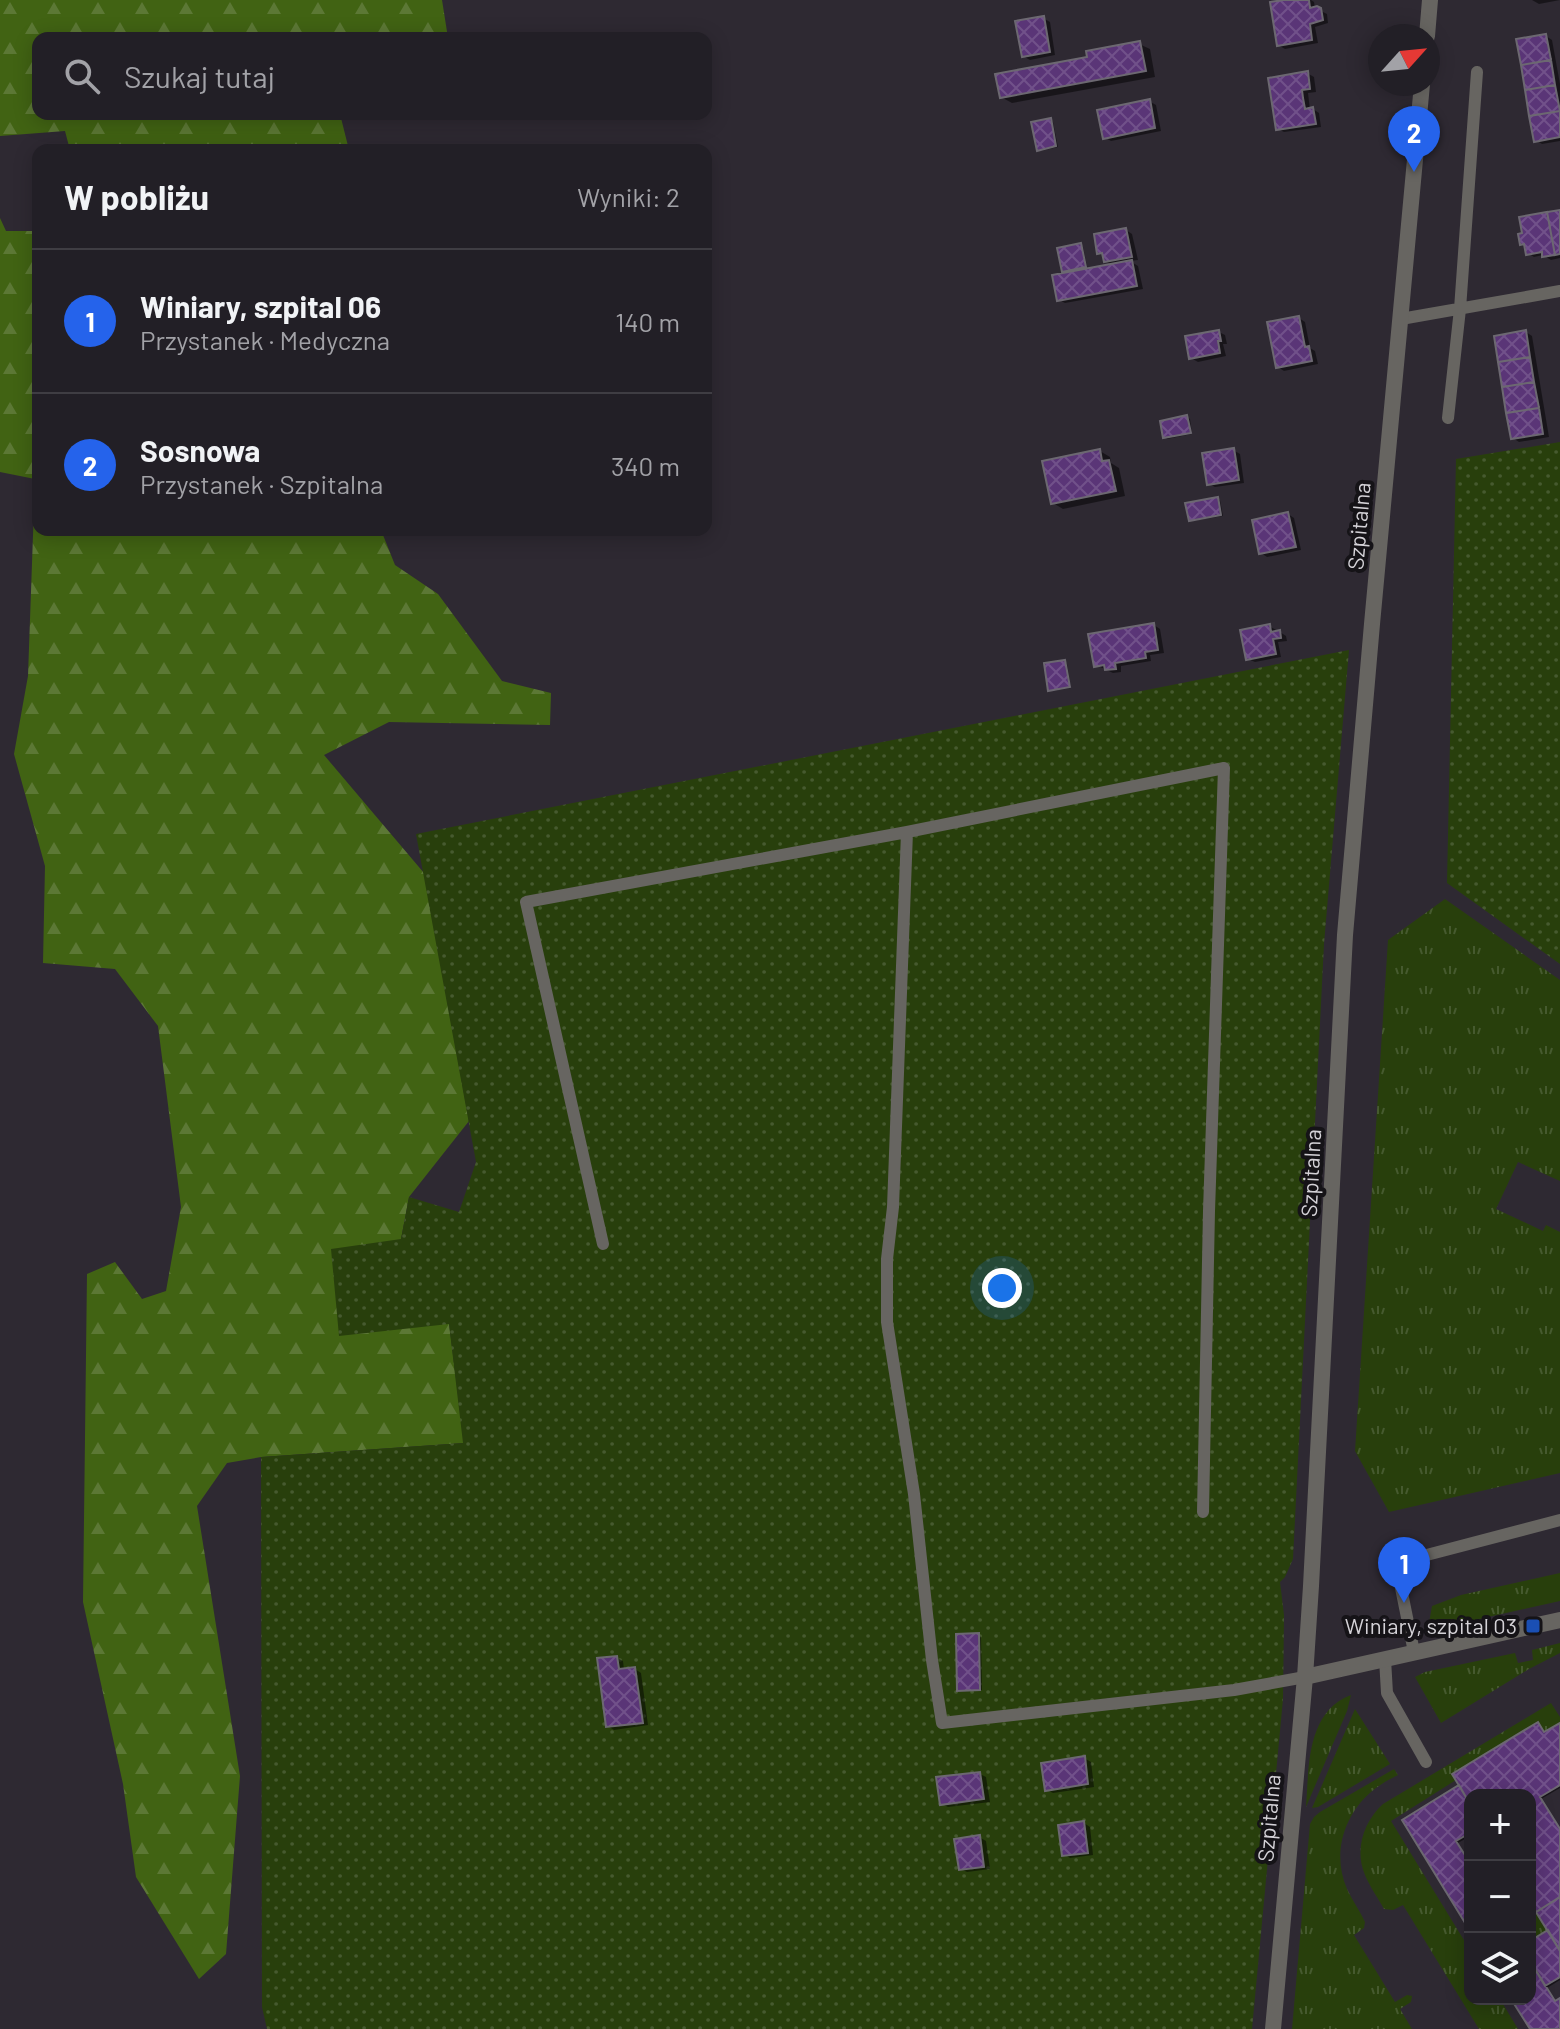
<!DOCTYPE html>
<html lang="pl">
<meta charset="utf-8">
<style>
body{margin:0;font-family:Barlow,sans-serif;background:#2a272e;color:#f1f3f6}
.controls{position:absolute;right:24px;bottom:24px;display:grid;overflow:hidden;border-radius:16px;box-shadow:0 4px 20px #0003}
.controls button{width:72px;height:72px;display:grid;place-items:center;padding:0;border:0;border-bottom:2px solid #3f3d43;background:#221f26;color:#f1f3f6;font:40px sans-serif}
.compass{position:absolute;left:1368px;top:24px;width:72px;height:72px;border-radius:50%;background:#221f26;box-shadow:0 4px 20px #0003;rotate:63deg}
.you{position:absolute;left:1002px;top:1288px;width:28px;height:28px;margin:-20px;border:6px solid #fff;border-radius:50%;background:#1a73e8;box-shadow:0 0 0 12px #1a73e833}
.badge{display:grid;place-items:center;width:52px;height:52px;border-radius:50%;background:#2563eb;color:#fff;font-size:26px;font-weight:700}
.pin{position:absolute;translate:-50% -66px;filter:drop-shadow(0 2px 4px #0008)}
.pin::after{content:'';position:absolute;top:42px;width:28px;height:24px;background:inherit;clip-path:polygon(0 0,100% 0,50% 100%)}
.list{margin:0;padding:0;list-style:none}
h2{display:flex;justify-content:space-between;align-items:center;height:104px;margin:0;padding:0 32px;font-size:34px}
h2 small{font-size:26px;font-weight:400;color:#a2a2a7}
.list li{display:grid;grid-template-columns:52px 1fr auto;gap:24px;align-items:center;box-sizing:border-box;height:144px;padding:0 32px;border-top:2px solid #3f3d43}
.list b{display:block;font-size:30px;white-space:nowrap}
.list p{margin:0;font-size:26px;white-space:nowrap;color:#a2a2a7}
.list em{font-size:26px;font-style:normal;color:#a2a2a7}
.icon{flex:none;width:44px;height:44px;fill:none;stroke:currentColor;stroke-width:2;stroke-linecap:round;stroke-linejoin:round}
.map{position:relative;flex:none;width:1560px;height:2029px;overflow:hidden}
.search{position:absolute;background:#221f26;box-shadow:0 4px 20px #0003;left:32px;top:32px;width:680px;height:88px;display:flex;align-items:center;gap:20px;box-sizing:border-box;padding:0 28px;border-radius:16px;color:#a2a2a7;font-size:30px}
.panel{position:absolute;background:#221f26;box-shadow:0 4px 20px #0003;left:32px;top:144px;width:680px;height:392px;border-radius:16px}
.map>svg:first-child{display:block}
.grass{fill:url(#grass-tufts)}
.forest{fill:url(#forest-firs)}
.garden{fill:url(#garden-dots)}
.shadow{fill:#0007}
.building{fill:url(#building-cross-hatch);stroke:#6c6871;stroke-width:2}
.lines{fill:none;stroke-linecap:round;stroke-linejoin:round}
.service{stroke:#676561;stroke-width:12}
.tertiary{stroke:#676561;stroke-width:16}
.transit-dot{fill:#1a4fb4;stroke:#151317;stroke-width:3}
.labels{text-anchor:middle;stroke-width:8;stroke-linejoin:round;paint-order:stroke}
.street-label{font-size:22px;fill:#d4d2d7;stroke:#151317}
.poi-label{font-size:22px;fill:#d4d2d7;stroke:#151317;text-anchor:end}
</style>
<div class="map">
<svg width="1560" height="2029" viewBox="0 0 1560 2029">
<defs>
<pattern id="grass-tufts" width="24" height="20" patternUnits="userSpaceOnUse" patternTransform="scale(2)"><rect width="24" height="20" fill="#283f0c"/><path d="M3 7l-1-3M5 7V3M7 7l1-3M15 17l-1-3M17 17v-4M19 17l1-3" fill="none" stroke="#465a2f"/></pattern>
<pattern id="forest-firs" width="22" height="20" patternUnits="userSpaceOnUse" patternTransform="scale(2)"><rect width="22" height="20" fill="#416313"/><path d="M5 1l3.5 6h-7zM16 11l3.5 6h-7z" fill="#5c7835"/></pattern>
<pattern id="garden-dots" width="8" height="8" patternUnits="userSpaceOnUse" patternTransform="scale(2)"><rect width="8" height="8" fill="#283f0c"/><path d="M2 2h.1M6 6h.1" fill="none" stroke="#465a2f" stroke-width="1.8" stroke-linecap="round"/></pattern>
<pattern id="building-cross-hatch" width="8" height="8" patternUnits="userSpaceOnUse" patternTransform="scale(2)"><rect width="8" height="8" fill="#5a3577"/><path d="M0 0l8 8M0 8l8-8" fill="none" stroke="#71518a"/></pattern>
</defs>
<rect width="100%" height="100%" fill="#2e2932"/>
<path class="grass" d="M 1445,899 L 1560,980 L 1560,1181 L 1518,1162 L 1496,1209 L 1543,1231 L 1546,1225 L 1560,1232 L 1560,1473 L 1389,1512 L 1355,1451 L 1388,940 Z
M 1560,1573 L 1560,1601 L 1444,1627 L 1434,1626 L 1429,1623 L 1432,1606 L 1461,1595 Z
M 1560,1643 L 1560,1653 L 1529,1669 L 1441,1723 L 1415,1677 L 1425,1672 L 1515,1653 L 1518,1663 L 1533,1660 L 1532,1650 Z
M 1351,1695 L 1347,1711 L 1306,1807 C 1309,1768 1306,1712 1351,1695 Z
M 1551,1703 L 1560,1717 L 1560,1723 L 1544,1732 L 1537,1722 L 1453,1774 L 1456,1780 L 1391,1821 L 1470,1950 L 1470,1999 L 1500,1999 L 1518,2029 L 1479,2029 L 1403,1905 L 1393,1910 L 1384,1909 C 1378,1898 1370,1887 1365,1875 C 1354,1850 1364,1821 1383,1804 Z
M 1355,1709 L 1390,1764 L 1318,1807 L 1312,1808 Z
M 1394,1769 L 1398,1775 C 1388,1780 1379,1785 1371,1792 C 1343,1816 1332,1855 1347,1889 C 1352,1900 1360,1911 1365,1922 L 1364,1928 L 1354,1935 L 1395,2002 L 1407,1995 L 1412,1996 L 1411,2002 L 1400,2009 L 1412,2029 L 1292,2029 L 1310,1824 L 1314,1817 L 1320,1812 Z
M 1530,1902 L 1548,1930 L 1530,1941 Z"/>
<path class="forest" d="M 0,0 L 442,0 L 448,38 L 38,38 L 38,114 L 340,114 L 348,146 L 351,150 L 70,150 L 65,131 L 0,136 Z
M 0,218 L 6,231 L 38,231 L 38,530 L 381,530 L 395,565 L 438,594 L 502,681 L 551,693 L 550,725 L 389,722 L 324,755 L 424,873 L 469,1121 L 409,1197 L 401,1239 L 339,1335 L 449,1323 L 464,1443 L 261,1457 L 227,1463 L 197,1506 L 240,1776 L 226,1954 L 199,1979 L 136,1877 L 123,1784 L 83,1602 L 87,1274 L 115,1262 L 142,1299 L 166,1291 L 181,1207 L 158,1026 L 115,969 L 43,963 L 45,866 L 14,754 L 28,676 L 35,479 L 0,472 Z"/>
<path class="garden" d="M 1560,442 L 1560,964 L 1447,883 L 1456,459 Z
M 1349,650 L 1324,944 L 1293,1559 L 1285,1577 L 1280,1582 L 1284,1615 L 1283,1699 L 1252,2029 L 267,2029 L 262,2007 L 261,1457 L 463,1443 L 449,1324 L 339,1336 L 331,1249 L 401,1239 L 409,1197 L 459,1212 L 476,1162 L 416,834 Z"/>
<path class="shadow" d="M 1297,0 L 1311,0 L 1314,2 L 1315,8 L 1327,14 L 1328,23 L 1315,27 L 1318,43 L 1285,49 L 1278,45 Z
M 1532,0 L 1560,0 L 1539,4 Z
M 1043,18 L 1050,22 L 1055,55 L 1030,60 L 1023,56 Z
M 1546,36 L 1552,40 L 1560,84 L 1560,141 L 1542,144 L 1536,140 Z
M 1139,44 L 1150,49 L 1155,77 L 1012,103 L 1001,97 Z
M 1307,73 L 1314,77 L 1316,92 L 1308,93 L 1310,110 L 1313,109 L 1319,113 L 1321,127 L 1284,132 L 1278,129 Z
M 1149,101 L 1156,105 L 1161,131 L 1111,141 L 1104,137 Z
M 1051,120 L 1053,122 L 1058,147 L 1041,151 L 1039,150 Z
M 1560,212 L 1560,258 L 1551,260 L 1543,255 L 1534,257 L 1528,253 L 1526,247 L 1522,244 Z
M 1126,230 L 1132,234 L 1138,260 L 1130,261 L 1138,266 L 1143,289 L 1065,303 L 1059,300 L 1070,274 L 1064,270 L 1081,245 L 1083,247 L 1088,271 L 1114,266 L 1105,261 L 1105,256 L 1099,253 Z
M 1299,318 L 1305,322 L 1310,348 L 1315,351 L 1318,364 L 1284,371 L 1278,367 Z
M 1219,332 L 1225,335 L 1227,344 L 1223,344 L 1226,356 L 1198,362 L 1191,358 Z
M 1526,332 L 1532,336 L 1549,437 L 1519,442 L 1513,438 Z
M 1187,417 L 1190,419 L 1192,434 L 1167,439 L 1165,437 Z
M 1233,450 L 1240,454 L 1244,483 L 1215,487 L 1209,484 Z
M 1100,451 L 1110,457 L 1111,463 L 1119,468 L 1125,496 L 1063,509 L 1053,503 Z
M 1217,499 L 1220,500 L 1223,516 L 1193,521 L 1191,520 Z
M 1288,514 L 1294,518 L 1301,550 L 1267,557 L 1261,553 Z
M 1154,625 L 1160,629 L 1164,653 L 1150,655 L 1151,661 L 1121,666 L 1121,672 L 1113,673 L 1096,665 Z
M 1269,626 L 1276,630 L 1277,633 L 1280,632 L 1286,636 L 1287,641 L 1278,642 L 1281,657 L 1255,662 L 1248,659 Z
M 1065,662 L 1067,664 L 1071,688 L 1053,691 L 1050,689 Z
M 978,1635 L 981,1637 L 982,1690 L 962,1691 L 959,1690 Z
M 617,1658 L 623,1661 L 624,1670 L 635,1669 L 641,1673 L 648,1725 L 614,1730 L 608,1726 Z
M 1560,1725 L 1560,1788 L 1541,1799 L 1560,1829 L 1560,1980 L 1547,1988 L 1556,2003 L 1560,2000 L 1560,2029 L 1532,2029 L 1514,1999 L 1530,1999 L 1530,1943 L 1550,1931 L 1530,1898 L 1530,1795 L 1470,1795 L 1470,1836 L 1458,1843 L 1470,1863 L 1470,1927 L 1404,1820 L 1461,1786 L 1540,1726 L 1546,1734 Z
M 1084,1758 L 1091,1762 L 1094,1787 L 1053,1793 L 1047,1790 Z
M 980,1774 L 986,1777 L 990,1802 L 948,1807 L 942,1804 Z
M 1084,1823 L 1090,1827 L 1093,1855 L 1070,1858 L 1064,1854 Z
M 979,1837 L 986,1841 L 990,1869 L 967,1872 L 961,1869 Z"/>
<path class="building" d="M 1283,0 L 1309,0 L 1310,8 L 1317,6 L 1321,8 L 1323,20 L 1310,24 L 1312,40 L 1277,46 L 1270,2 Z
M 1044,16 L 1050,52 L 1022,57 L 1015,21 Z
M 1546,34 L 1551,60 L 1521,65 L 1516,39 Z
M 1140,41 L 1146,71 L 1000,98 L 995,74 L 1087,57 L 1086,51 Z
M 1551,60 L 1555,85 L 1525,90 L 1521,65 Z
M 1308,71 L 1310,89 L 1302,90 L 1303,98 L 1305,109 L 1313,107 L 1316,124 L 1276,130 L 1268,78 Z
M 1555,85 L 1560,111 L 1529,116 L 1525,90 Z
M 1150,99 L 1155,128 L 1103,139 L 1097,110 Z
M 1560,111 L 1560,137 L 1534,142 L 1529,116 Z
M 1051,118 L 1056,146 L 1037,151 L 1031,122 Z
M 1560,210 L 1560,254 L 1555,255 L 1547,212 Z
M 1547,212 L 1555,255 L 1542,257 L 1542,252 L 1526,255 L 1524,244 L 1520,245 L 1518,234 L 1522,233 L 1519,217 Z
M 1126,228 L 1132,257 L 1104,262 L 1102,253 L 1097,254 L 1094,234 Z
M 1081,243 L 1086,267 L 1062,272 L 1057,248 Z
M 1132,260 L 1137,286 L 1057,301 L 1052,275 Z
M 1299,316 L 1305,347 L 1309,346 L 1312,361 L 1276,368 L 1267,322 Z
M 1219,330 L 1221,341 L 1218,341 L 1220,353 L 1189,359 L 1185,336 Z
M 1526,330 L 1530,357 L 1498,362 L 1494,336 Z
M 1530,357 L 1534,382 L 1502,387 L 1498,362 Z
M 1534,382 L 1539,408 L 1506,413 L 1502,387 Z
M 1539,408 L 1543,434 L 1511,439 L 1506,413 Z
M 1187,415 L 1191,433 L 1163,438 L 1160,421 Z
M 1234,448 L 1239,480 L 1207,485 L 1202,453 Z
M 1100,449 L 1102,461 L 1109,460 L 1116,491 L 1051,504 L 1042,461 Z
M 1218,497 L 1221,515 L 1189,521 L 1185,503 Z
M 1288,512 L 1296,547 L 1259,554 L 1252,520 Z
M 1154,623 L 1158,650 L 1145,652 L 1146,658 L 1115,663 L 1116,669 L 1105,670 L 1104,665 L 1094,667 L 1088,634 Z
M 1270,624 L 1271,632 L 1280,630 L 1281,638 L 1273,639 L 1276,654 L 1246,660 L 1240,630 Z
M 1065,660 L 1070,687 L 1048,691 L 1044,663 Z
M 979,1633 L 980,1690 L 957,1691 L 956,1634 Z
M 617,1656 L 619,1669 L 635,1667 L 643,1723 L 606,1727 L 597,1658 Z
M 1538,1722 L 1544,1732 L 1560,1723 L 1560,1785 L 1540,1797 L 1560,1829 L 1560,1897 L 1536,1912 L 1530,1902 L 1530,1795 L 1470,1795 L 1470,1804 L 1452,1774 Z
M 1085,1756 L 1088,1784 L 1045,1791 L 1041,1763 Z
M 980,1772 L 984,1799 L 940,1805 L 936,1777 Z
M 1459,1785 L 1470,1804 L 1470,1833 L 1456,1841 L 1470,1863 L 1470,1931 L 1402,1820 Z
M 1084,1821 L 1088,1853 L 1062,1856 L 1058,1825 Z
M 980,1835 L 984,1867 L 959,1870 L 954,1839 Z
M 1560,1897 L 1560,1951 L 1536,1912 Z
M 1548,1930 L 1560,1951 L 1560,1977 L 1545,1986 L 1530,1961 L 1530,1941 Z
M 1530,1961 L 1555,2001 L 1560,1998 L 1560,2029 L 1530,2029 L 1511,1999 L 1530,1999 Z"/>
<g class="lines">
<path class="service" d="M 1401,319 L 1560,291
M 1448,418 L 1460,309 L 1477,72
M 907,832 L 893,1207 L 887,1259 L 887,1322 L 914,1494 L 932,1660 L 942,1723 L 1234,1690 L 1305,1677
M 603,1244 L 526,902 L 907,832 L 1224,768 L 1209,1211 L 1203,1512
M 1414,1652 L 1399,1578 L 1407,1562 L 1419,1557 L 1560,1520
M 1385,1659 L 1387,1693 L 1426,1762"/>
<path class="tertiary" d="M 1427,36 L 1430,0
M 1305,1677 L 1560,1620
M 1273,2029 L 1305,1677 L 1311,1586 L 1345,935 L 1372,624 L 1422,84"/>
</g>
<rect class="transit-dot" x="1525" y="1618" width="16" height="16" rx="4"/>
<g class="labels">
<g class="street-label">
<text transform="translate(1359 526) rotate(-85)" y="8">Szpitalna</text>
<text transform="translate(1311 1173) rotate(-87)" y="8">Szpitalna</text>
<text transform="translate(1269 1818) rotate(-85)" y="8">Szpitalna</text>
</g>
<g class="poi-label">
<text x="1517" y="1634">Winiary, szpital 03</text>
</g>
</g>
</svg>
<div class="controls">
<button>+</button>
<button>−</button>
<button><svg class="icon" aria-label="layers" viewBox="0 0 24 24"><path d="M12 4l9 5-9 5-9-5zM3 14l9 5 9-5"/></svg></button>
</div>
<svg class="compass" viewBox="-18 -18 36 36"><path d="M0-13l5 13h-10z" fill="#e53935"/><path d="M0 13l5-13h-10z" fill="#a2a2a7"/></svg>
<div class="you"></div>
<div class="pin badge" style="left:1404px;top:1603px">1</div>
<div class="pin badge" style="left:1414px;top:172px">2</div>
<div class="search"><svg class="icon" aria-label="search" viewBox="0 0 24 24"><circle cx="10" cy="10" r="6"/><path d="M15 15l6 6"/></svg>Szukaj tutaj</div>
<section class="panel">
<h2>W pobliżu<small>Wyniki: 2</small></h2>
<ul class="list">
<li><span class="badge">1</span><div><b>Winiary, szpital 06</b><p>Przystanek · Medyczna</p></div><em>140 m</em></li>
<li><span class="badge">2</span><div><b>Sosnowa</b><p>Przystanek · Szpitalna</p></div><em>340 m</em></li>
</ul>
</section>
</div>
